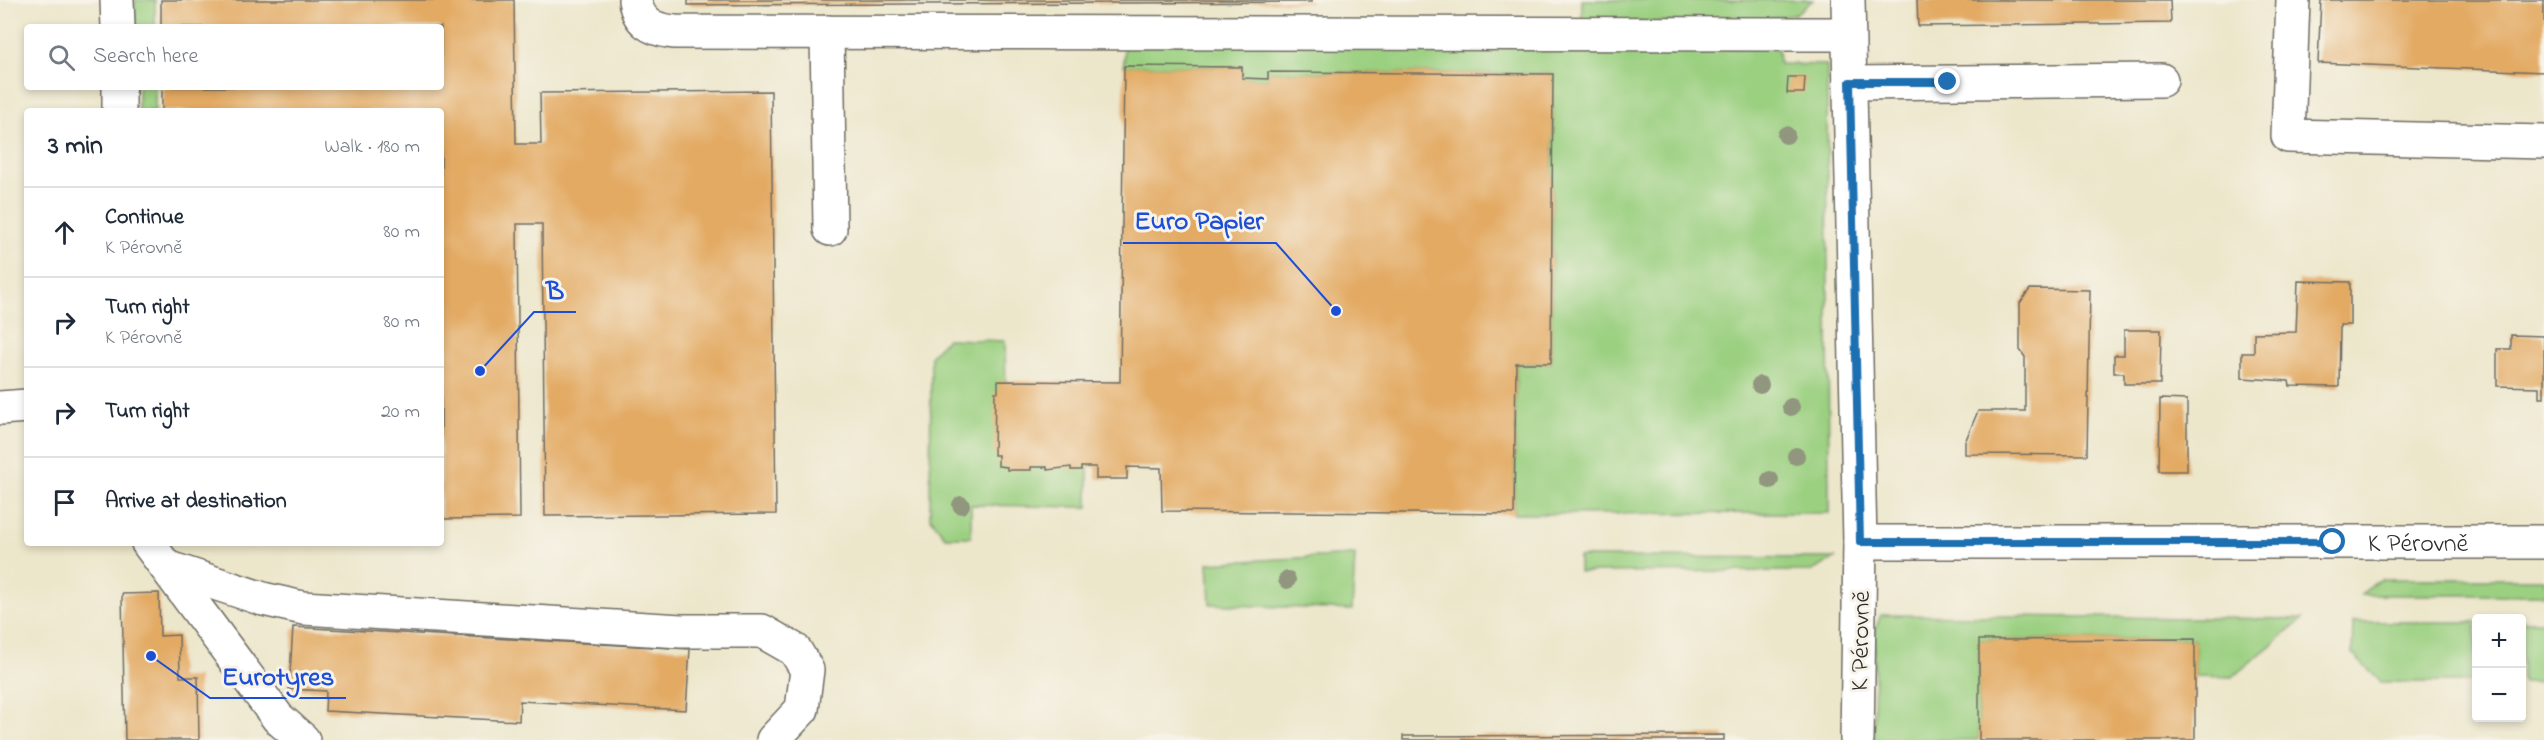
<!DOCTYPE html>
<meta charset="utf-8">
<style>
body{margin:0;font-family:"Indie Flower",sans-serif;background:#f2f2f3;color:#1f2937}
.controls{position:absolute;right:18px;bottom:18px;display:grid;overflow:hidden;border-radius:6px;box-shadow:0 3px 9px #0003}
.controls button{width:54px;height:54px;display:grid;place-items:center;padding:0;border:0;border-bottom:2px solid #e0e1e3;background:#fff;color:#1f2937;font:30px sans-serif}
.stop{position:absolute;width:18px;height:18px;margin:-14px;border:4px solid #1f6fb2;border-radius:50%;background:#fff}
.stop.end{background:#1f6fb2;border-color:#fff;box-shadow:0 2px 6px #0008}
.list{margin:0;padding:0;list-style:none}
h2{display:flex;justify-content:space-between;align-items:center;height:78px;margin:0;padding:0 24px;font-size:26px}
h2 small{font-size:20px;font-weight:400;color:#747a83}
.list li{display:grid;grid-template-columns:39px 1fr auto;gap:18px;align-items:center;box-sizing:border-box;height:90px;padding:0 24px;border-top:2px solid #e0e1e3}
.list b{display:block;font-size:22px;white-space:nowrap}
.list p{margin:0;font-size:20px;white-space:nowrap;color:#747a83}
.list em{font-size:20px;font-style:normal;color:#747a83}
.icon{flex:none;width:33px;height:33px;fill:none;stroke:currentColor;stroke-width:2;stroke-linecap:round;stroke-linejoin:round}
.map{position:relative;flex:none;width:2544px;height:740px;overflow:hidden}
.search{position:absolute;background:#fff;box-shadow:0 3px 9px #0003;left:24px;top:24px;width:420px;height:66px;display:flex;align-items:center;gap:15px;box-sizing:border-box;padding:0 21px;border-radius:6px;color:#747a83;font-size:22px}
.panel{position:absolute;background:#fff;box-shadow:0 3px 9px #0003;left:24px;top:108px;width:420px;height:438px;border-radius:6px}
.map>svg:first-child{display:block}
.green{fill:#9bd081;stroke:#637e56;stroke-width:1.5}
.building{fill:#e3aa64}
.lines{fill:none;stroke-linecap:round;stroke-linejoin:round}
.minor-casing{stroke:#6f6c63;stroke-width:36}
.minor{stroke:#fff;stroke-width:33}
.tree{fill:#91967e}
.route{stroke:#1f6fb2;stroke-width:8}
.labels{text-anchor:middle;stroke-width:6;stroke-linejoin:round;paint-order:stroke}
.street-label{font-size:26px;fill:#2b2b2b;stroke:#f7f3e8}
.leader{fill:none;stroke:#1d4ed8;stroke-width:2}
.callout-dot{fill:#1d4ed8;stroke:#f7f3e8;stroke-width:2}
.callout-label{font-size:27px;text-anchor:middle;font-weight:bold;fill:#1d4ed8;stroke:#f7f3e8;stroke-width:6;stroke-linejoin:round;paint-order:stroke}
</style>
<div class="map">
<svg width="2544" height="740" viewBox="0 0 2544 740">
<rect width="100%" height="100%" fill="#f7f3e8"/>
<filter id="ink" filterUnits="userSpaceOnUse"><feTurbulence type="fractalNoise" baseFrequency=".0167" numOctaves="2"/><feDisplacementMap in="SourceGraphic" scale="12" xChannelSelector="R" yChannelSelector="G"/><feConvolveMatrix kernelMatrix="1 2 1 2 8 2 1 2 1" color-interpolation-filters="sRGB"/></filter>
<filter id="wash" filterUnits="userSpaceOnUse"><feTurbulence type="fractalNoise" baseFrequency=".008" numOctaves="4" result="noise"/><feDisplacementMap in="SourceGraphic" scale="24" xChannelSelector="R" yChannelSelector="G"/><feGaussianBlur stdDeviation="1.35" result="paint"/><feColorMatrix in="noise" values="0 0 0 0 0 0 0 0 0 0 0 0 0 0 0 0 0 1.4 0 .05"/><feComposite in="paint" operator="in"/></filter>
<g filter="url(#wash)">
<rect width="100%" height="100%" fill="#ece6ca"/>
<path class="green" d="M 135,0 L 155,0 L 155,27 L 136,27 Z
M 1582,0 L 1813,0 L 1794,15 L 1736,23 L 1582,21 Z
M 1124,42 L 1778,48 L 1779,64 L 1827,65 L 1829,513 L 1514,514 L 1516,363 L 1551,363 L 1553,74 L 1268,72 L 1268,79 L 1242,78 L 1242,67 L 1124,66 Z
M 138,87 L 155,87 L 155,111 L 138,111 Z
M 947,339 L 1005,341 L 1007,463 L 1088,460 L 1088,507 L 971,505 L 971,537 L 945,537 L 930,517 L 931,355 Z
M 1355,555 L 1352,610 L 1210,604 L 1208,563 Z
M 1579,557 L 1836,558 L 1812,571 L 1579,572 Z
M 2382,579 L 2544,579 L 2544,595 L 2361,595 L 2375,582 Z
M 1881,615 L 2303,619 L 2232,677 L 2195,676 L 2195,639 L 1979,640 L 1979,740 L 1874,740 L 1875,630 Z
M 2522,621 L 2544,621 L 2544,682 L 2522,682 Z
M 2353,622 L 2476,622 L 2476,682 L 2381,682 L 2352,654 Z"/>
<g id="blocks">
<path class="building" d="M 161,0 L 514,0 L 516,144 L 541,144 L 540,93 L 771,91 L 776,514 L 545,516 L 542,224 L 517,224 L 520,518 L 441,519 L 441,111 L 162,111 L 162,87 L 441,87 L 441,27 L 161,27 Z
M 688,0 L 1311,0 L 1311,2 L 688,5 Z
M 1917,0 L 2170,0 L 2171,23 L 1918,26 Z
M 2321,0 L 2544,0 L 2544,72 L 2318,63 Z
M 1124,66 L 1242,67 L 1242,78 L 1268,79 L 1268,72 L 1553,74 L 1551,363 L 1516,363 L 1514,514 L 1162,511 L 1161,468 L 1127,467 L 1127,479 L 1096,479 L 1096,467 L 1081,467 L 1081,470 L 1071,470 L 1071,467 L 1047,470 L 1047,467 L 1031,467 L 1031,470 L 1007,470 L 1007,467 L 998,466 L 998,455 L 994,455 L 995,392 L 998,392 L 998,381 L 1120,382 Z
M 1788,77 L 1805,77 L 1804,93 L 1787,93 Z
M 2298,281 L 2350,282 L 2350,325 L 2340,325 L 2339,387 L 2290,386 L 2289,381 L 2242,378 L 2242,353 L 2254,353 L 2254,333 L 2296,332 Z
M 2030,289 L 2090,290 L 2087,455 L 1965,454 L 1965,442 L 1978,411 L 2025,411 L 2025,357 L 2020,350 L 2020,303 Z
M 2124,330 L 2161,330 L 2160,384 L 2124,384 L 2124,373 L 2114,373 L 2114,355 L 2124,355 Z
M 2511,335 L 2544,336 L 2544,398 L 2539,398 L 2539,387 L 2497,386 L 2497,349 L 2511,349 Z
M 2160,399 L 2187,400 L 2187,471 L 2159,471 Z
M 159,593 L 160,636 L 179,635 L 180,677 L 198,677 L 199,740 L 125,740 L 122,594 Z
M 293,627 L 690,649 L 686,710 L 520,701 L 519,721 L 325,711 L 326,691 L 289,689 Z
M 2195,639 L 2195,740 L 1979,740 L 1979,640 Z
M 1724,735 L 1724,740 L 1403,740 L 1403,736 Z"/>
</g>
</g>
<g filter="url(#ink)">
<use href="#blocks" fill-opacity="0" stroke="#6f6c63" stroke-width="1.5"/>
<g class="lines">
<defs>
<g id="minor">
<path d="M 117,0 L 118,27"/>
<path d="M 635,0 C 638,23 653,30 675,32 L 1834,34"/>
<path d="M 1848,0 L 1860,542 L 1857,740"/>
<path d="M 2293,0 L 2288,136 L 2544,142"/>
<path d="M 827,32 L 830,229"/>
<path d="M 1850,83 L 2161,80"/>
<path d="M 119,87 L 119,111"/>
<path d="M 0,408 L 27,406"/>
<path id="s1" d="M 1860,542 L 2544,542"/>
<path d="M 148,543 L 278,718 L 303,740"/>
<path d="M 166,567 L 263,599 L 303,608 L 681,631 L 762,631 L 795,650 L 807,670 L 802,709 L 773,740"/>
</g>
</defs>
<use href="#minor" class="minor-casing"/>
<use href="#minor" class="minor"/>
</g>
<g class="tree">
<circle cx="1786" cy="135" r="9"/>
<circle cx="1760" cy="385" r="9"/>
<circle cx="1791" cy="407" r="9"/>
<circle cx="1796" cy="456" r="9"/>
<circle cx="1770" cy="480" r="9"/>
<circle cx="961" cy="505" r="9"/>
<circle cx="1287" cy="580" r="9"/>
</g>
</g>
<g class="lines" filter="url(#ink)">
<path class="route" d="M 1948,82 L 1850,82 L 1860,542 L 2333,542"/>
</g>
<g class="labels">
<g class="street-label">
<text dy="9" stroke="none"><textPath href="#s1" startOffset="558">K Pérovně</textPath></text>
<text transform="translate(1859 641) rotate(-89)" y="9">K Pérovně</text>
</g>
</g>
<path class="leader" d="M1336 311L1276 243H1123M480 371L534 312H576M151 656L210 698H346"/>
<g class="callout-dot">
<circle cx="1336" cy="311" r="6"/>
<circle cx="480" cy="371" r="6"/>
<circle cx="151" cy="656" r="6"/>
</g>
<g class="callout-label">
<text x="1199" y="229">Euro Papier</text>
<text x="555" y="299">B</text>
<text x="278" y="685">Eurotyres</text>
</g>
</svg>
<div class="controls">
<button>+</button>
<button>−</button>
</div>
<div class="stop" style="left:2333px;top:542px"></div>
<div class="stop end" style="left:1948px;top:82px"></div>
<div class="search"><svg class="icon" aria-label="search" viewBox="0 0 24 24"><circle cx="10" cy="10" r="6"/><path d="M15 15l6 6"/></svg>Search here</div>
<section class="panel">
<h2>3 min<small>Walk · 180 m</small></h2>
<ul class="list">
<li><svg class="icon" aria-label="ahead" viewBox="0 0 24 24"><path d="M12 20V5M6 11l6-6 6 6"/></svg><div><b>Continue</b><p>K Pérovně</p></div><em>80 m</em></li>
<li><svg class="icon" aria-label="right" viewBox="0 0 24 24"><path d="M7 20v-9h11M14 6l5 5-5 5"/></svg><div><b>Turn right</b><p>K Pérovně</p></div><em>80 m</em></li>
<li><svg class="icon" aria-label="right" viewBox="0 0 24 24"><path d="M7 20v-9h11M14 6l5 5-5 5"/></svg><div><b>Turn right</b></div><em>20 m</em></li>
<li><svg class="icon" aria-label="arrive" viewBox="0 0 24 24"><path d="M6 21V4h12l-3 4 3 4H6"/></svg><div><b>Arrive at destination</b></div></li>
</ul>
</section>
</div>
